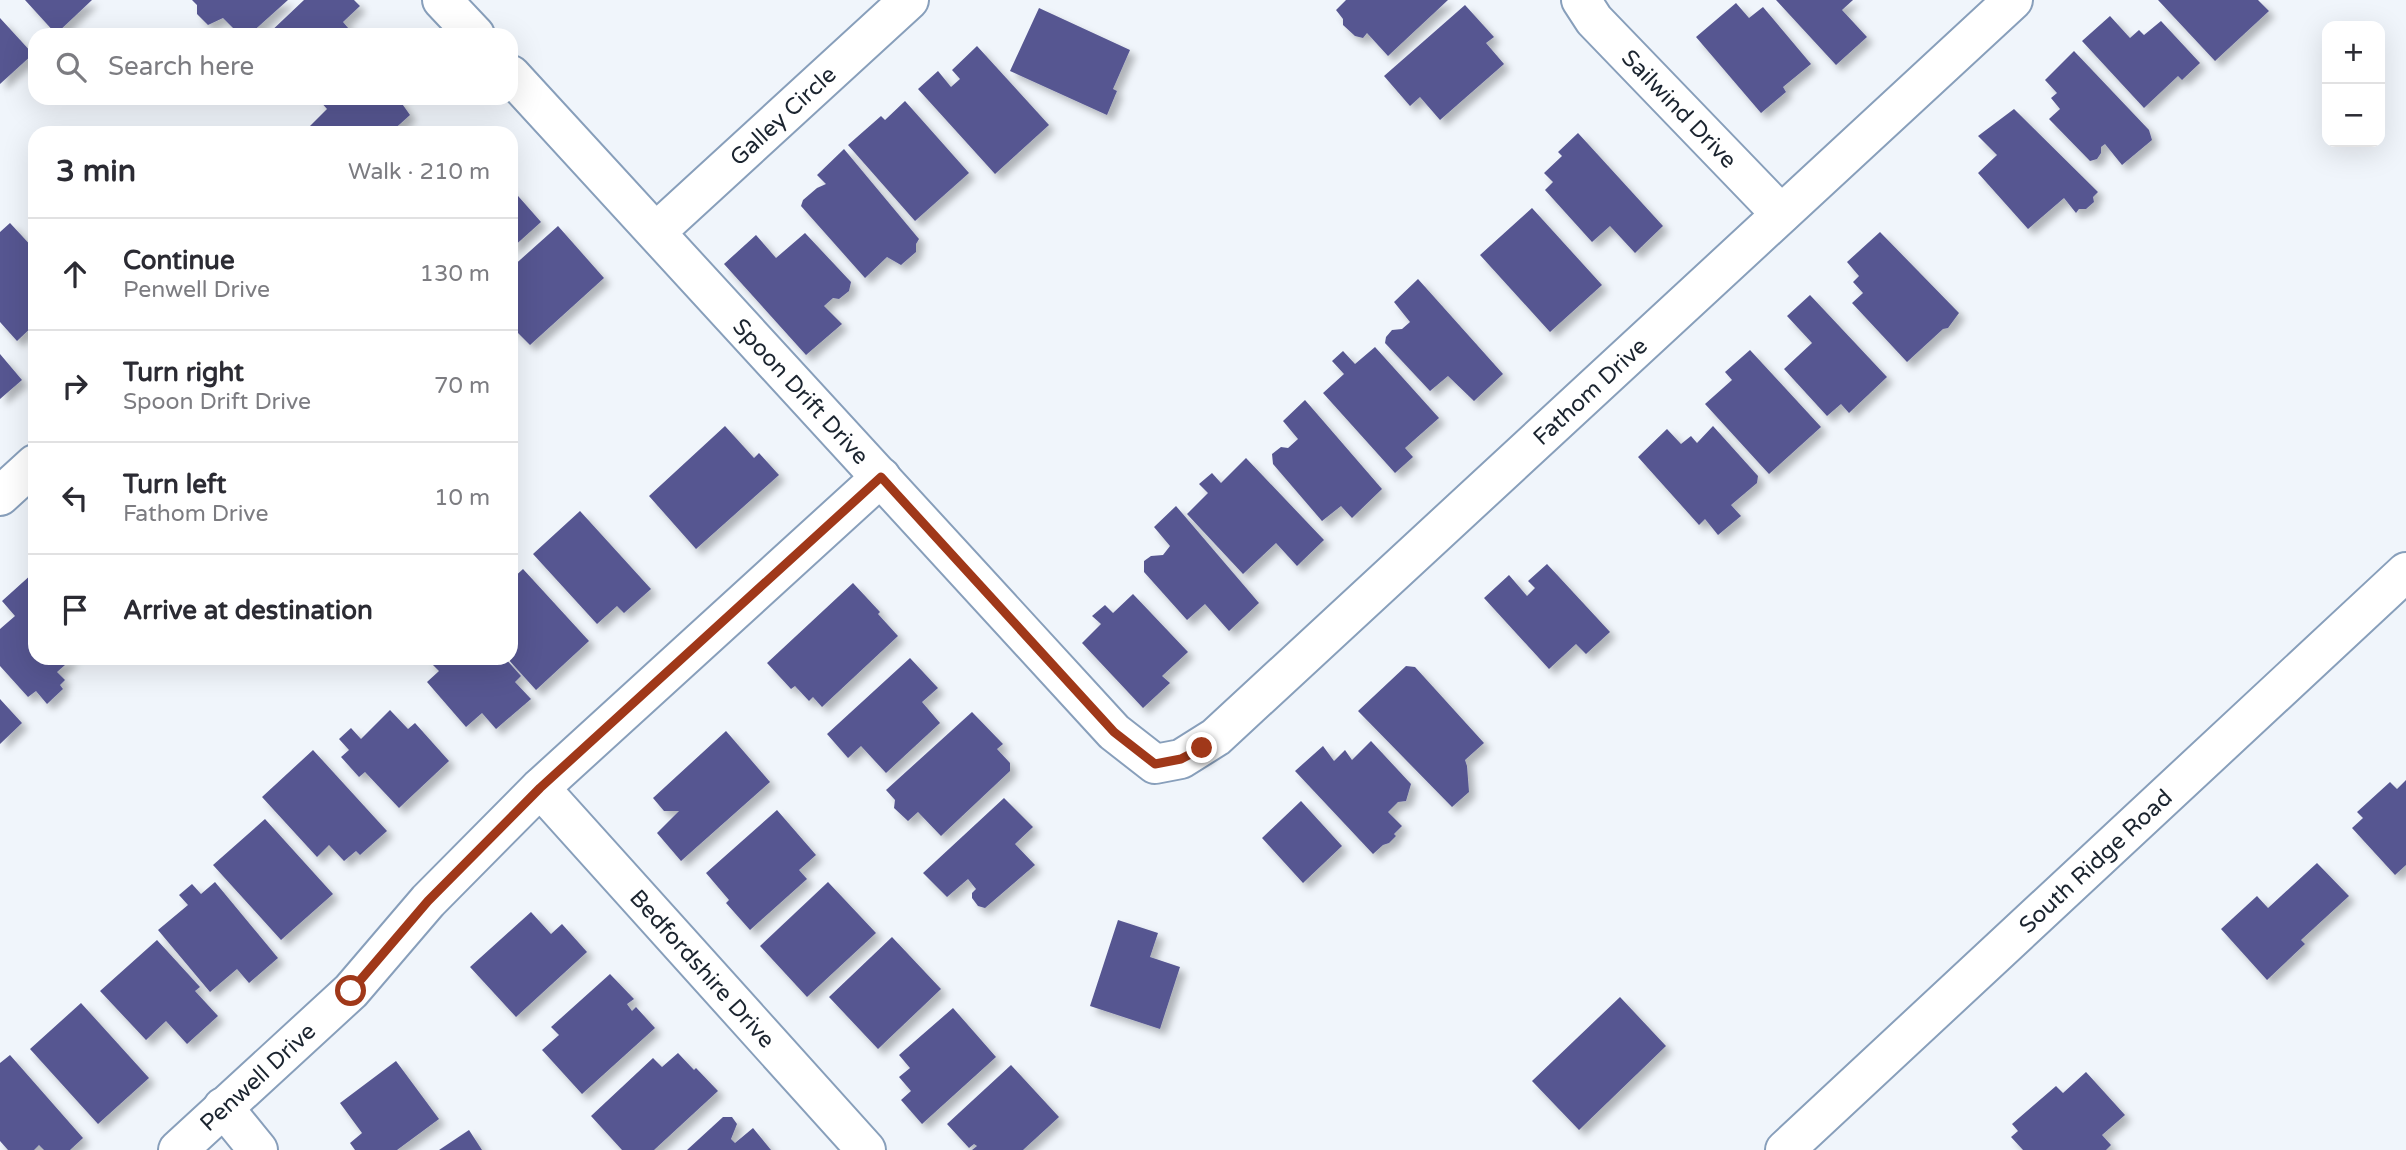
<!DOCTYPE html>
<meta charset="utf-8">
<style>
body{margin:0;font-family:"Varela Round",sans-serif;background:#f7f7f7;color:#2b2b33}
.controls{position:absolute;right:21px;top:21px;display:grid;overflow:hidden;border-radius:14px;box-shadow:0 7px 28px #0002}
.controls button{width:63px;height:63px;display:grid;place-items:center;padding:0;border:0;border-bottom:2px solid #e1e1e2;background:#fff;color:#2b2b33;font:35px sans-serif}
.stop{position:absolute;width:21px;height:21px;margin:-16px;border:5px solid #a03819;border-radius:50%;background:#fff}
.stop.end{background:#a03819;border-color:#fff;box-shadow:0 2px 7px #0008}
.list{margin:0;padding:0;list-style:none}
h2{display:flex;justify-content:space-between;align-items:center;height:91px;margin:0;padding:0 28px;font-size:30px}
h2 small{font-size:23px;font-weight:400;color:#7c7c81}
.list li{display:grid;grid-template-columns:46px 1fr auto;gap:21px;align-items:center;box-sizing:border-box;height:112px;padding:0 28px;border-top:2px solid #e1e1e2}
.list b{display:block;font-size:26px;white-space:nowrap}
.list p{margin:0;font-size:23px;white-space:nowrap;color:#7c7c81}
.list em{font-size:23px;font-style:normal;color:#7c7c81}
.icon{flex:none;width:38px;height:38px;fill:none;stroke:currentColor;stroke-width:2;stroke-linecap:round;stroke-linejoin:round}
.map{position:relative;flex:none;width:2406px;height:1150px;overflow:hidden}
.search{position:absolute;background:#fff;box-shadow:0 7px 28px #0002;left:28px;top:28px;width:490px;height:77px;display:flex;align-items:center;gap:18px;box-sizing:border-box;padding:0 24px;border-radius:21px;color:#7c7c81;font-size:26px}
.panel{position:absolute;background:#fff;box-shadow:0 7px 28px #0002;left:28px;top:126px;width:490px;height:539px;border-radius:21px}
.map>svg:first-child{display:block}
.building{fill:#575791;filter:url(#shadow)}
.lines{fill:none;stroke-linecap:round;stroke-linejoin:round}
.minor-casing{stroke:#889fbb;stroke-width:42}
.minor{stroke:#fff;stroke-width:38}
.route{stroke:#a03819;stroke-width:9}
.labels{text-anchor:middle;stroke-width:7;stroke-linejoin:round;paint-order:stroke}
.street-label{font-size:23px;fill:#1b242f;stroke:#f0f5fb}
</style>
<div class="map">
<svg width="2406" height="1150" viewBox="0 0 2406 1150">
<defs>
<filter id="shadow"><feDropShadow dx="6" dy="6" stdDeviation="3.5" flood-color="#0004"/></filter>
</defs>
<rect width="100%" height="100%" fill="#f0f5fb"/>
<path class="building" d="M 25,0 L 92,0 L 56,34 Z
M 192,0 L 288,0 L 249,35 L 240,35 L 223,18 L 208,25 L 197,14 L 197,5 Z
M 304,0 L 354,0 L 360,6 L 343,22 L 354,35 L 267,35 Z
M 1346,0 L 1448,0 L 1388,56 L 1367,33 L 1363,38 L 1355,36 L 1343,25 L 1343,19 L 1336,10 Z
M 1776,0 L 1853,0 L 1842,10 L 1867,37 L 1836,65 Z
M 2158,0 L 2258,0 L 2269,11 L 2215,61 Z
M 1736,3 L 1749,18 L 1763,7 L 1811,64 L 1783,87 L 1786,92 L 1761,113 L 1696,37 Z
M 1465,5 L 1494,37 L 1486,43 L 1504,64 L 1440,120 L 1420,97 L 1410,106 L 1384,76 Z
M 1039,8 L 1130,50 L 1113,89 L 1117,91 L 1107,115 L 1010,71 Z
M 2110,16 L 2130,38 L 2139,30 L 2144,35 L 2161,21 L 2200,63 L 2182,80 L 2178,76 L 2144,108 L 2082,41 Z
M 0,18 L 33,54 L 0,84 Z
M 977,46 L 1049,125 L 995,174 L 918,89 L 938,71 L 951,87 L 960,79 L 952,70 Z
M 2074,51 L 2149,130 L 2152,140 L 2122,165 L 2105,144 L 2101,147 L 2101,153 L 2097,159 L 2090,161 L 2049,119 L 2060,109 L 2051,98 L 2057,93 L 2045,80 Z
M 322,98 L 398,98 L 410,115 L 390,133 L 303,133 L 327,109 L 319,100 Z
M 905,101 L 969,173 L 915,221 L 848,145 L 881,116 L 885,120 Z
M 2014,109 L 2098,192 L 2093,197 L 2094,202 L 2086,209 L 2079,209 L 2076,213 L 2064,198 L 2028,229 L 1978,173 L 1997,155 L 1978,136 Z
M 1578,133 L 1663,226 L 1635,253 L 1610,226 L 1592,242 L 1545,190 L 1553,182 L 1544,173 L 1562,156 L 1558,152 Z
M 844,149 L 919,239 L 916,244 L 916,252 L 901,265 L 887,257 L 865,278 L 801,206 L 803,200 L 817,188 L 826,184 L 817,175 Z
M 511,188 L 541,222 L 511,249 Z
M 1532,208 L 1602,285 L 1550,332 L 1480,255 Z
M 10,223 L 35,250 L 35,297 L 31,292 L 29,295 L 35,302 L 35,324 L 17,341 L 0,322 L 0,232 Z
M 558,226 L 604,278 L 530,345 L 511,326 L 511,268 Z
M 1880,232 L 1959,313 L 1948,328 L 1943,329 L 1907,362 L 1852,303 L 1863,293 L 1853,282 L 1859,276 L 1847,262 Z
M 805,233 L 851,282 L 849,291 L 839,299 L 833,298 L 824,306 L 842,324 L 806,355 L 724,264 L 756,235 L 776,258 Z
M 1418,279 L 1503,374 L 1474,401 L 1448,376 L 1430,391 L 1385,343 L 1386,337 L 1392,330 L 1402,329 L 1410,322 L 1394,302 Z
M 1810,295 L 1887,377 L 1849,413 L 1841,404 L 1827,416 L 1784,369 L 1812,343 L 1787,316 Z
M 1375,347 L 1439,418 L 1405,448 L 1413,457 L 1395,473 L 1323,393 L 1344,374 L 1332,361 L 1343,351 L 1355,364 Z
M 1750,350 L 1821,427 L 1769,474 L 1705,404 L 1732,380 L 1725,372 Z
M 0,354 L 22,380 L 0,399 Z
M 1305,400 L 1382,489 L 1352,518 L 1341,506 L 1322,521 L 1273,464 L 1272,454 L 1281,447 L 1288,448 L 1298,439 L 1283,421 Z
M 725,426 L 754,458 L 759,453 L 779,475 L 696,549 L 649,496 Z
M 1713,426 L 1758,476 L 1757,483 L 1731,505 L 1741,516 L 1718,535 L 1705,519 L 1699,525 L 1638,457 L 1667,429 L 1681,444 L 1691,436 L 1697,443 Z
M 1246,458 L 1324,540 L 1297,566 L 1276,543 L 1243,574 L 1187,514 L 1208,493 L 1199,484 L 1212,473 L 1221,483 Z
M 1176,506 L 1259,603 L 1229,631 L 1205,604 L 1187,620 L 1144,572 L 1144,561 L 1151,556 L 1163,555 L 1170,546 L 1154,527 Z
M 580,511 L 651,589 L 624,613 L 617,606 L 597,624 L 533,554 Z
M 1547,564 L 1610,632 L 1586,654 L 1576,644 L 1549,669 L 1484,598 L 1509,575 L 1527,596 L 1535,588 L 1528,581 Z
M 523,569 L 589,641 L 536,690 L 507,658 L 511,658 L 511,580 Z
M 33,573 L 35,575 L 35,658 L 73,658 L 57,672 L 65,680 L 60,685 L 63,689 L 47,704 L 36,691 L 28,697 L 0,666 L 0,629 L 15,616 L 2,601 Z
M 853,583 L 880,612 L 878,614 L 898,636 L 822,707 L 813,697 L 809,701 L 795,686 L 791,689 L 767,663 Z
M 1133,594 L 1188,652 L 1162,676 L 1170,683 L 1143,708 L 1082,643 L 1101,624 L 1092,616 L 1105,605 L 1113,613 Z
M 431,658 L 447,658 L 450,661 L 454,658 L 505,658 L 521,676 L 515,682 L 531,699 L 496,729 L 482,713 L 466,727 L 427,682 L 439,671 L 428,660 Z
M 910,658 L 938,688 L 922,702 L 940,723 L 886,773 L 861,746 L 848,758 L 827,734 Z
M 1406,666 L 1415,667 L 1484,743 L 1465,760 L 1467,766 L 1469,792 L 1452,807 L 1358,711 Z
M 0,699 L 22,723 L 0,744 Z
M 390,710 L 408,729 L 415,723 L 449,761 L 399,808 L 365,772 L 359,777 L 341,757 L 349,750 L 339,739 L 351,728 L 361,739 Z
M 972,712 L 1003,744 L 997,749 L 1010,763 L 1010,771 L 941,836 L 918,812 L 908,821 L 894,808 L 895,800 L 886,790 Z
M 726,731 L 770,782 L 681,861 L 657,833 L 679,811 L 664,811 L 653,798 Z
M 1371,741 L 1411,784 L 1406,801 L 1398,802 L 1388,812 L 1402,826 L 1394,834 L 1396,836 L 1389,843 L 1383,845 L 1373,854 L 1295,771 L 1323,746 L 1334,761 L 1345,750 L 1352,760 Z
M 313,750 L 387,831 L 360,855 L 356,851 L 344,861 L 329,845 L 317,857 L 262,797 Z
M 2406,780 L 2406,865 L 2395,875 L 2352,828 L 2363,818 L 2357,812 L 2390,782 L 2397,789 Z
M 1004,798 L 1033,827 L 1015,844 L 1035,865 L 985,908 L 978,906 L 972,898 L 972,893 L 976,889 L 968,879 L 947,897 L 923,873 Z
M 1301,801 L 1342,846 L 1303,883 L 1262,838 Z
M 777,810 L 816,855 L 799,870 L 807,879 L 750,930 L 726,903 L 729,900 L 706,873 Z
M 265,819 L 333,894 L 281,940 L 213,865 Z
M 2317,863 L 2349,896 L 2301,940 L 2305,944 L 2267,980 L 2221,929 L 2257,896 L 2268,908 Z
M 215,882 L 278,958 L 249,983 L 237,969 L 210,992 L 158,930 L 188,905 L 179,895 L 192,884 L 201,894 Z
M 828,882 L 876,933 L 807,997 L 760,946 Z
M 531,912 L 551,934 L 562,924 L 587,952 L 516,1017 L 470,967 Z
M 1118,920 L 1158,933 L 1150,957 L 1180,967 L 1160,1029 L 1090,1006 Z
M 892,937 L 941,989 L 878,1049 L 829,997 Z
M 157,940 L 200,987 L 195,991 L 218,1016 L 187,1044 L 166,1021 L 146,1040 L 100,991 Z
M 610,974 L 634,999 L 627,1004 L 632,1011 L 636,1007 L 655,1028 L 582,1094 L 542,1050 L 559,1035 L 551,1027 Z
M 1620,997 L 1666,1046 L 1579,1130 L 1532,1081 Z
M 81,1003 L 149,1078 L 98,1124 L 30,1049 Z
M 953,1008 L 996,1057 L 922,1124 L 901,1100 L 911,1091 L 899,1077 L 910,1068 L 899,1055 Z
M 678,1053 L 694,1070 L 696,1068 L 718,1091 L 654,1150 L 622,1150 L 591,1116 L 653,1058 L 662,1067 Z
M 10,1055 L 83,1138 L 70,1150 L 44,1150 L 39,1145 L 34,1150 L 8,1150 L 0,1141 L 0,1063 Z
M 396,1061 L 439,1119 L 397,1150 L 355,1150 L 350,1143 L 362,1133 L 340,1103 Z
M 1011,1065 L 1059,1117 L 1023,1150 L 972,1150 L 977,1146 L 974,1144 L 969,1148 L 947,1124 Z
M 2086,1072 L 2125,1115 L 2102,1135 L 2111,1145 L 2106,1150 L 2023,1150 L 2011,1137 L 2018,1131 L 2012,1124 L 2056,1086 L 2063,1093 Z
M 723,1117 L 732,1117 L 737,1124 L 731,1139 L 735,1143 L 753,1128 L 771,1150 L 687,1150 Z
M 469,1130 L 482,1150 L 439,1150 Z"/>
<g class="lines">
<defs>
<g id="minor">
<path d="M 442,0 L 475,35"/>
<path id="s1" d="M 1581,0 L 1594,20 L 1781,214"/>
<path id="s2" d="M 511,75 L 1114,732 L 1155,764 L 1181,759 L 1216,737 L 2013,0"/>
<path id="s3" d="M 656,232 L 909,0"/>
<path d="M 0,496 L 35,464"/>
<path id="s4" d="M 540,788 L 866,1150"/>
<path d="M 223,1107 L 258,1150"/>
<path id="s5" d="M 178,1150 L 351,991 L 428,901 L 540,788 L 881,477"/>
<path id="s6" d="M 1785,1150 L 2406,572"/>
</g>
</defs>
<use href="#minor" class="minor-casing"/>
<use href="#minor" class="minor"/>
</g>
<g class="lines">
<path class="route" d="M 351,991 L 428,901 L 540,788 L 881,477 L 1114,732 L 1155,764 L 1181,759 L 1202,748"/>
</g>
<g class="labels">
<g class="street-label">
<text dy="8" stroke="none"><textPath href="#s1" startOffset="147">Sailwind Drive</textPath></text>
<text dy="8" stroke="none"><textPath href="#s3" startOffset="172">Galley Circle</textPath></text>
<text dy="8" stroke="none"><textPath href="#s2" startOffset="429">Spoon Drift Drive</textPath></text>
<text dy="8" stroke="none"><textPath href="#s2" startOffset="1521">Fathom Drive</textPath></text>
<text dy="8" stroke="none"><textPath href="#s6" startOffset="424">South Ridge Road</textPath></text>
<text dy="8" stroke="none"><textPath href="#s4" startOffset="243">Bedfordshire Drive</textPath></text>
<text dy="8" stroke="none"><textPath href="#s5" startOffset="108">Penwell Drive</textPath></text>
</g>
</g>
</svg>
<div class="controls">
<button>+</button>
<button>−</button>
</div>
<div class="stop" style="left:351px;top:991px"></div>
<div class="stop end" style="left:1202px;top:748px"></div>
<div class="search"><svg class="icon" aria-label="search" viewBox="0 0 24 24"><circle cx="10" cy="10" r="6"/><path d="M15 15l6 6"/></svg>Search here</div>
<section class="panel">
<h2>3 min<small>Walk · 210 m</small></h2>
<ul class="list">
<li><svg class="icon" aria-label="ahead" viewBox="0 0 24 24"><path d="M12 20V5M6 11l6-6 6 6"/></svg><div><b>Continue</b><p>Penwell Drive</p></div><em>130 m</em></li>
<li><svg class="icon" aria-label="right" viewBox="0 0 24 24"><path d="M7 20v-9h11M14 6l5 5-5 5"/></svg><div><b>Turn right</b><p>Spoon Drift Drive</p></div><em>70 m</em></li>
<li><svg class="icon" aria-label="left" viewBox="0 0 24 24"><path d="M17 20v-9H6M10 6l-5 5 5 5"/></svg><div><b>Turn left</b><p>Fathom Drive</p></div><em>10 m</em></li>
<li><svg class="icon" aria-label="arrive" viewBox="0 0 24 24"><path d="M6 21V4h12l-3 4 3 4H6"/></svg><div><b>Arrive at destination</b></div></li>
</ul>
</section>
</div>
